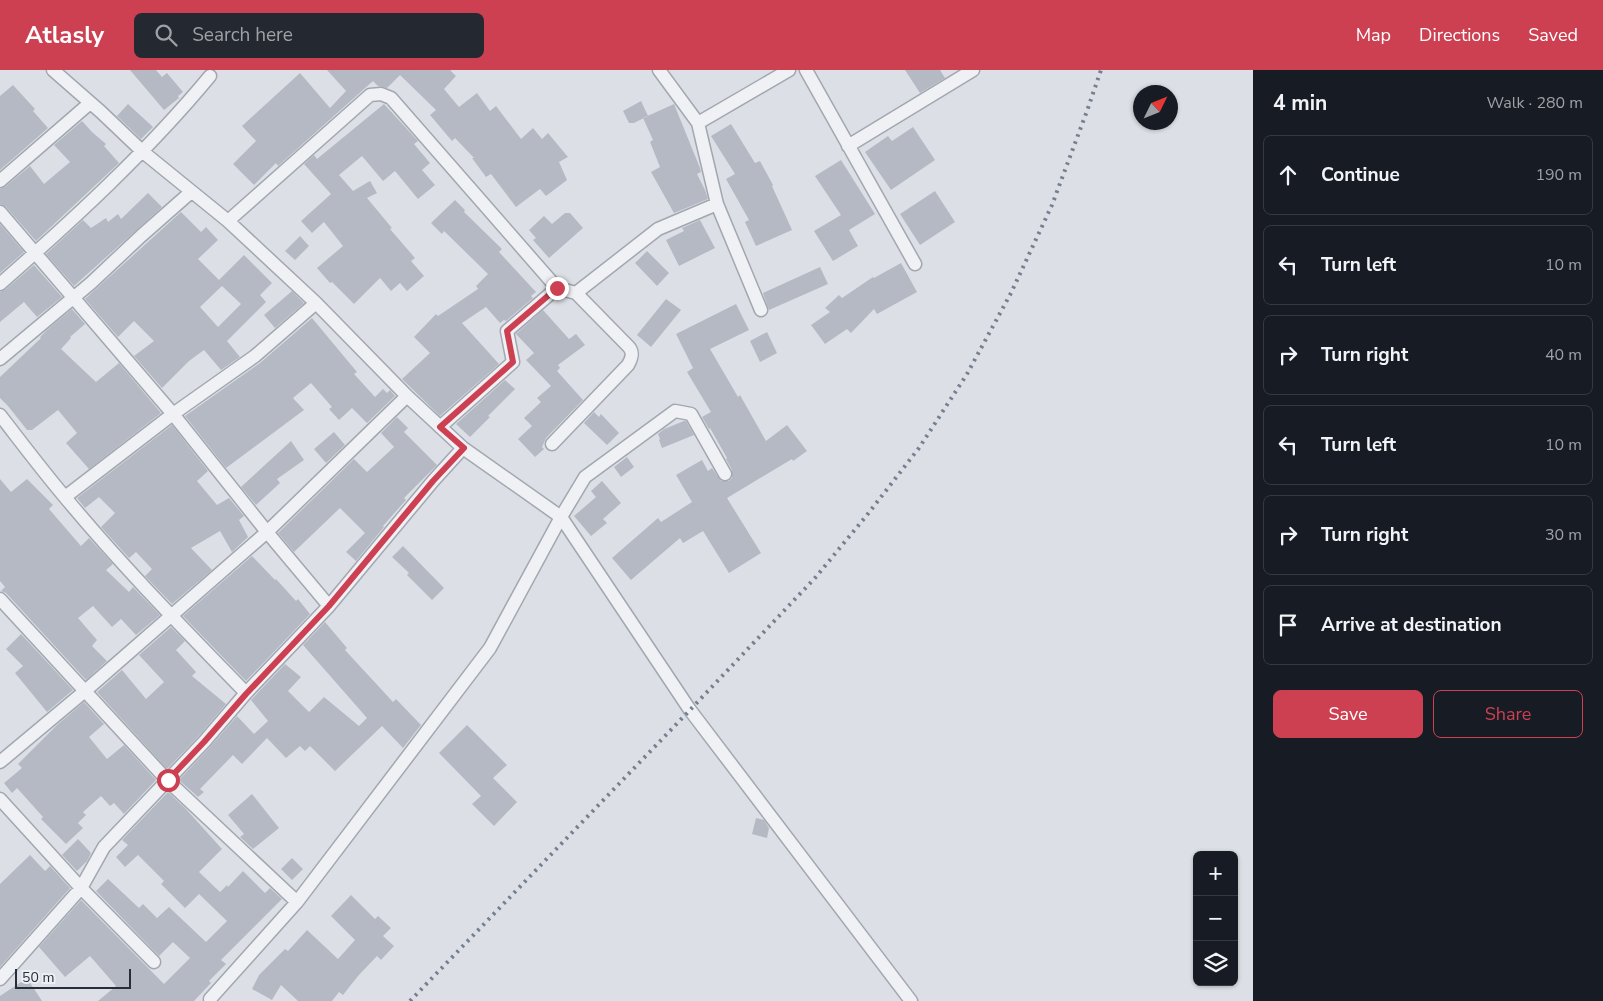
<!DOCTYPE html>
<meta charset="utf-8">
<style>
body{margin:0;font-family:"Nunito Sans",sans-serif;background:#242831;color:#f1f3f6}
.controls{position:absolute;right:15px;bottom:15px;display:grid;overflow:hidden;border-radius:8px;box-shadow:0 1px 4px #0004}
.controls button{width:45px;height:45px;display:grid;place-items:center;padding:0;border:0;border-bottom:1px solid #363941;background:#171b24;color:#f1f3f6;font:25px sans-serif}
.compass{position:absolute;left:1133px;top:15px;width:45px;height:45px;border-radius:50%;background:#171b24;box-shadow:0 1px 4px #0004;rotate:47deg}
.scale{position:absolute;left:15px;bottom:12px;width:116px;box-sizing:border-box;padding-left:5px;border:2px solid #262e3c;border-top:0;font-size:14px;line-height:18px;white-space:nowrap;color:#262e3c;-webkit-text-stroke:4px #ebeff4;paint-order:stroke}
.stop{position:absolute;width:15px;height:15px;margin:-11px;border:4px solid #cd4051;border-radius:50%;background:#fff}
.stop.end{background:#cd4051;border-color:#fff;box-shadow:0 1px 5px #0008}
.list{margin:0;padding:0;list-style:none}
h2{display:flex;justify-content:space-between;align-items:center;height:65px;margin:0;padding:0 20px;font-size:21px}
h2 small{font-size:16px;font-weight:400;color:#9ea1a6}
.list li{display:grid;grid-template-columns:32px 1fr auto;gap:15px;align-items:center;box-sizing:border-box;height:80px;margin:0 10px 10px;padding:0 10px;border:1px solid #363941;border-radius:8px}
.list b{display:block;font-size:19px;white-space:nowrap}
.list em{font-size:16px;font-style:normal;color:#9ea1a6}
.actions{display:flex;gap:10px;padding:15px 20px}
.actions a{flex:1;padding:11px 0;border:1px solid #cd4051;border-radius:8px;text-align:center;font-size:18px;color:#cd4051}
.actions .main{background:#cd4051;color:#fff}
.icon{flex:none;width:28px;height:28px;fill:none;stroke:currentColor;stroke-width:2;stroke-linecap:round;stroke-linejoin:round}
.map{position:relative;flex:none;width:1253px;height:931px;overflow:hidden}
header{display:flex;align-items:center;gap:30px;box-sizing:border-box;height:70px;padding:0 25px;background:#cd4051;color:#fff}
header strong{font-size:24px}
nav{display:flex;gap:28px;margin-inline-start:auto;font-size:18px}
.search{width:350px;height:45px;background:#242831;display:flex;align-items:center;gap:12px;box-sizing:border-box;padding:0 18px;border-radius:8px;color:#9ea1a6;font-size:19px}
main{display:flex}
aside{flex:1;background:#171b24}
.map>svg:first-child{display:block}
.building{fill:#b4b9c3;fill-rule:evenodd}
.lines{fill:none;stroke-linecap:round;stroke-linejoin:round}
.minor-casing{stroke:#a2a7b0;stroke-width:15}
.minor{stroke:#eff1f5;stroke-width:12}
.rail{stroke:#767f90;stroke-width:4;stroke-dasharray:2.5 5;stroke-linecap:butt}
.route{stroke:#cd4051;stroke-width:6}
</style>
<header>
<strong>Atlasly</strong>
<div class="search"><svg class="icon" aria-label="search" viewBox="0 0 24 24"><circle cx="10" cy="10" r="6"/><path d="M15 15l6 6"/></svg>Search here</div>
<nav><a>Map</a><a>Directions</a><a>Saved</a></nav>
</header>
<main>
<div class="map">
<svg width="1253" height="931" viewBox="0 0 1253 931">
<rect width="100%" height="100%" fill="#dce0e6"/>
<path class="building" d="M 130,0 L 156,0 L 162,7 L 167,3 L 183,22 L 178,26 L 179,28 L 164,40 Z
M 327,0 L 450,0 L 456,6 L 444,19 L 459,37 L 477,23 L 490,41 L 496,36 L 521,69 L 533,58 L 542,69 L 548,63 L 568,87 L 559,92 L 567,110 L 546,126 L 540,119 L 516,137 L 491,104 L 486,107 L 472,88 L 474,88 L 455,68 L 452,71 L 430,45 L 436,40 L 400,5 L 387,18 L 378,16 L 373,11 L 278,96 L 276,93 L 254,115 L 233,94 L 256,71 L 242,56 L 300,3 L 330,38 L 346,21 Z
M 905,0 L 940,0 L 945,8 L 920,23 Z
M 13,15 L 35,39 L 33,41 L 48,58 L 0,100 L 0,26 Z
M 641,31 L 648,46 L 634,53 L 629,53 L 623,41 Z
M 128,34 L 153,57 L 141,69 L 117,46 Z
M 384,34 L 418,71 L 414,74 L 430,93 L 422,100 L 435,115 L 418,129 L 395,101 L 383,111 L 362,86 L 339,105 L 353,121 L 370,111 L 377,123 L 367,128 L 392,158 L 390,159 L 415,188 L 411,191 L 424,206 L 407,221 L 400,213 L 391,221 L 380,208 L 354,234 L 332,212 L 330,213 L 317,198 L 343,176 L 324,152 L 312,163 L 301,151 L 331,124 L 304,94 L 314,85 L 317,89 Z
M 674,34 L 700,98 L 701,102 L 697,104 L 705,120 L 708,129 L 674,143 L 651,102 L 660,97 L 650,72 L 653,70 L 643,48 Z
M 82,51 L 92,62 L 106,74 L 104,76 L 119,93 L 36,171 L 6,137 L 0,134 L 0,119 L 5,117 L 30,96 L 44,114 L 70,92 L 54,75 Z
M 731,54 L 755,93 L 760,91 L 773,115 L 772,116 L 792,160 L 756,176 L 745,152 L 749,150 L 726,109 L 735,104 L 711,66 Z
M 913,57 L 935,90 L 891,120 L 865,82 L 888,66 L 892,71 Z
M 841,90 L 875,144 L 849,160 L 858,176 L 833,191 L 814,161 L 841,145 L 815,106 Z
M 935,121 L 955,152 L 920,175 L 900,144 Z
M 148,123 L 162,137 L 74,216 L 46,184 L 83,150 L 91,158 L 106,148 L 108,152 L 118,144 L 121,149 Z
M 455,130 L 465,140 L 464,142 L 502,179 L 499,182 L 536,222 L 531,226 L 533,228 L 506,251 L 504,250 L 500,253 L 486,237 L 462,253 L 499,294 L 440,346 L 402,309 L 430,283 L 414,267 L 436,244 L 438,246 L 478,219 L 476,216 L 488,204 L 444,161 L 442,164 L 431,153 Z
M 181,142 L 201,162 L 206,157 L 218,170 L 198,189 L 219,210 L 244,185 L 272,213 L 260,225 L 266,232 L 227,271 L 240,287 L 221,300 L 204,280 L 189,291 L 162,318 L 134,286 L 154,271 L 134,251 L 118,267 L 85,229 ZM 222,216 L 241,234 L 218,257 L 200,237 Z
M 565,143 L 570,143 L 583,158 L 549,188 L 533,170 L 536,168 L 529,160 L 544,146 L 552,154 Z
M 700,150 L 715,178 L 679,196 L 666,170 L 684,161 L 682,158 Z
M 0,154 L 24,182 L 0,203 Z
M 300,166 L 309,176 L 295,190 L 285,181 Z
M 647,181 L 669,203 L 657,216 L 635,193 Z
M 901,193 L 917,222 L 877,244 L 874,239 L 851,263 L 847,259 L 825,274 L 811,255 L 830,242 L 825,238 L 839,225 L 842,228 L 873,207 L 874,208 Z
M 34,195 L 62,227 L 37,247 L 24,232 L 0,252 L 0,222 L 5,220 Z
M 820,197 L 828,214 L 769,240 L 763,223 Z
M 292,221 L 304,233 L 275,258 L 264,245 Z
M 666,229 L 681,240 L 651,277 L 637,265 Z
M 736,234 L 749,260 L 710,279 L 738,327 L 740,325 L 766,371 L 787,355 L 807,381 L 793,391 L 792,389 L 727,428 L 761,483 L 729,503 L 703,461 L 683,473 L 680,468 L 631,510 L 612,488 L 658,448 L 661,452 L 692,432 L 676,405 L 702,390 L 708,401 L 712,398 L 721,411 L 729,411 L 732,408 L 732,400 L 726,389 L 727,388 L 710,358 L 709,359 L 702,347 L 711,342 L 687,302 L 693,298 L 676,264 Z
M 72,239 L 85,254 L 70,267 L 71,268 L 61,279 L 96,312 L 119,293 L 161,343 L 89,399 L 66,373 L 77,363 L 58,340 L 32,360 L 27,360 L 8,336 L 0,328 L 0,307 L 41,268 L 40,267 L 48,259 Z
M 543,240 L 569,269 L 576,264 L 585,275 L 558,295 L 560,298 L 557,301 L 583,330 L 546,368 L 542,377 L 544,379 L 535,387 L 518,369 L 532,356 L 524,348 L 541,332 L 537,328 L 551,316 L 526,290 L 534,283 L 516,264 Z
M 312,248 L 357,302 L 354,304 L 375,327 L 383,319 L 387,323 L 390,320 L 395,326 L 367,353 L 352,338 L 339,350 L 329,339 L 332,337 L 311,313 L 293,328 L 304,340 L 226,398 L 185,346 L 260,293 Z
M 767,262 L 777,283 L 760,292 L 750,271 Z
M 505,310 L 515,319 L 488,346 L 490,347 L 470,367 L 456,354 Z
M 594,342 L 599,347 L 601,344 L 619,363 L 607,375 L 584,353 Z
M 397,347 L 408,358 L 404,362 L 437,395 L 404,428 L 406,430 L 383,456 L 384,457 L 356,491 L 346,482 L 365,463 L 340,438 L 294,482 L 278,463 L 354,389 L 367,402 L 394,377 L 381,363 Z
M 684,351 L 686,351 L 694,365 L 662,378 L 659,370 L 660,369 L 658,364 L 664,359 Z
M 172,355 L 208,401 L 197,411 L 217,435 L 229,428 L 244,446 L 239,450 L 248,467 L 232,482 L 220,461 L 191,478 L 212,500 L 172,534 L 145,506 L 152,499 L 136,482 L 129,488 L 101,457 L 115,443 L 99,427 L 85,438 L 77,428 Z
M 334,362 L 345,375 L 326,393 L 314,379 Z
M 291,371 L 304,390 L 277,409 L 280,413 L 256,435 L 241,417 Z
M 627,387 L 634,397 L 621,407 L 614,397 Z
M 0,409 L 11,422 L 27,409 L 53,435 L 49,439 L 81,476 L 89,468 L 113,494 L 106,500 L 129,522 L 133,517 L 160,545 L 136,565 L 121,549 L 112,557 L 93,536 L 78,548 L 97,570 L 92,576 L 107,591 L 86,610 L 6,523 L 1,521 L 5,517 L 0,511 Z
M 602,411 L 621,433 L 603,449 L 607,453 L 591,466 L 574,446 L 596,427 L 591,421 Z
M 403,476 L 444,518 L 432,530 L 407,505 L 409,503 L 392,487 Z
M 252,486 L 275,510 L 276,509 L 296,531 L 298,529 L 310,544 L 246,611 L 183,546 Z
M 325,552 L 347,578 L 345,580 L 393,632 L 396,629 L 421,655 L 403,678 L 382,656 L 335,701 L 310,676 L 305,681 L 300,676 L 286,688 L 267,668 L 242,694 L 233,685 L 200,719 L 204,722 L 198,727 L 179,710 L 210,677 L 237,646 L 254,664 L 268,651 L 251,630 L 285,594 L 301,607 L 288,621 L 309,642 L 324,627 L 359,656 L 367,648 L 303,575 Z
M 171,557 L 185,571 L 176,580 L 196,602 L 192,606 L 226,634 L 198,667 L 167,699 L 97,622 L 122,600 L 146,629 L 164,612 L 139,585 Z
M 21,564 L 73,620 L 47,642 L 15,603 L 23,596 L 6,579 Z
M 84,632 L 104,654 L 89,667 L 107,689 L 124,675 L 156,710 L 124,744 L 114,733 L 110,736 L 101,726 L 83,742 L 86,745 L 78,753 L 83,758 L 66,774 L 41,749 L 43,747 L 17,718 L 12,723 L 4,713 L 22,698 L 18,694 L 57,655 Z
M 467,655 L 507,695 L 493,708 L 517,732 L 494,756 L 472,734 L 481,726 L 439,683 Z
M 168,722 L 185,738 L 222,779 L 199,802 L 220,822 L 227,815 L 228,817 L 243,801 L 265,823 L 270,818 L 282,829 L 221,890 L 226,894 L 209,911 L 211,913 L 194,931 L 98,931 L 116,916 L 90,886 L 65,907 L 39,877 L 81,830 L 164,914 L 190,888 L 173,872 L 159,886 L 96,821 L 108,809 L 139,838 L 143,834 L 157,848 L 169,837 L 206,872 L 227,851 L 199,824 L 185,838 L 161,814 L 164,811 L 138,785 L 125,797 L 116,787 L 128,775 L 122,770 Z
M 252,724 L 279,758 L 253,779 L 240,767 L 244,764 L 228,745 Z
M 756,748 L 764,750 L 769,758 L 767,768 L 752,764 Z
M 78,769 L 91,783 L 87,791 L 77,801 L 62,785 Z
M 30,785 L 45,801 L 50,796 L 70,818 L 0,897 L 0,814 Z
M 292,788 L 303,799 L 292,810 L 281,799 Z
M 351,825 L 375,849 L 378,846 L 391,858 L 383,866 L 394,876 L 381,890 L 377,886 L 358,906 L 343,925 L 339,922 L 332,931 L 298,931 L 281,915 L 272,930 L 252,919 L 259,905 L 285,879 L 288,881 L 307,860 L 338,889 L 355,870 L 331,846 Z
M 27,908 L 42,931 L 0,931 L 0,926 Z"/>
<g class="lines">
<defs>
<path id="minor" d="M 806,0 L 915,194
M 698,53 L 789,0
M 848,76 L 973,0
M 0,111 L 90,33
M 717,134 L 761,240
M 0,142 L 173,344 L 267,462 L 329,536
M 228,151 L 370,25 L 381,24 L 391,28 L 557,218
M 0,214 C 74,149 147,82 210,6
M 0,289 L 91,213 L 141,166 L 191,122
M 0,345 C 21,372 42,400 64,426 C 121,495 184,559 246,623
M 440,357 L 513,292 L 507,261 L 557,218 L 576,223 L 658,159 L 717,134 L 698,53 L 659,0
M 552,374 L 628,295 C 632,288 634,282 628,276 L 576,223
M 463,378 L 561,447 L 690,640 L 911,931
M 65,427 L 173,344 L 255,286 L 316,233
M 0,529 L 167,710 L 297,832
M 0,692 L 85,621 L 267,462 L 407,326
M 0,729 L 81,818 L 154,892
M 0,909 L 81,818 L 104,777 L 204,672 L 246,623 L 329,536 L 433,411 L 463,378 L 407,326 L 316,233 L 228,151 L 143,82 L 101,42 L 53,0
M 210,929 L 297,832 L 490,578 L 561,447 L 585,407 L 675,341 L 691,344 L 725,404"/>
</defs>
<use href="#minor" class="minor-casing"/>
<use href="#minor" class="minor"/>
<path class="rail" d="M 410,931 L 690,640 L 815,508 L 867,445 L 919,378 L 967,304 L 1011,223 L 1052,135 L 1087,41 L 1101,0"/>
</g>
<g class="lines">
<path class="route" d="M 168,710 L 204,672 L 246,624 L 329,536 L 433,411 L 464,378 L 440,357 L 513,292 L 507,261 L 557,218"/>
</g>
</svg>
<div class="controls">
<button>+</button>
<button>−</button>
<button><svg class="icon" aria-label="layers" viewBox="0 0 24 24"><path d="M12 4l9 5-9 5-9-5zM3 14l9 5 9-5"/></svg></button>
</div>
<svg class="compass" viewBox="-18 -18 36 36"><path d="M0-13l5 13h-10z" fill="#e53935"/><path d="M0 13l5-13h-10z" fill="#9ea1a6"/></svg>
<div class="scale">50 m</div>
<div class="stop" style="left:168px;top:710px"></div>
<div class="stop end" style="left:557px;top:218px"></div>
</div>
<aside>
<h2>4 min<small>Walk · 280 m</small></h2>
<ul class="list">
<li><svg class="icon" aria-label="ahead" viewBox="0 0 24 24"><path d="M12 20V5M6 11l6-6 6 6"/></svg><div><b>Continue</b></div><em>190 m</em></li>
<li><svg class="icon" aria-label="left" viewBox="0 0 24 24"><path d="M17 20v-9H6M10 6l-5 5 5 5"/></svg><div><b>Turn left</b></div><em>10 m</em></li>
<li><svg class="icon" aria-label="right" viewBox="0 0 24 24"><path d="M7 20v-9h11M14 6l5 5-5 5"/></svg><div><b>Turn right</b></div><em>40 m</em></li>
<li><svg class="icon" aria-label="left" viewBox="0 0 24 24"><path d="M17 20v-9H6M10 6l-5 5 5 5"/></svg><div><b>Turn left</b></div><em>10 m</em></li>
<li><svg class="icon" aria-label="right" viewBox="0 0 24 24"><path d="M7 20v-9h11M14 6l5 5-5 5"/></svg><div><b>Turn right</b></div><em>30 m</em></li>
<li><svg class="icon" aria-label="arrive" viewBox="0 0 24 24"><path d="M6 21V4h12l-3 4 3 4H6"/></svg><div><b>Arrive at destination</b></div></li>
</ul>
<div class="actions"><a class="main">Save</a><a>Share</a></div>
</aside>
</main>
